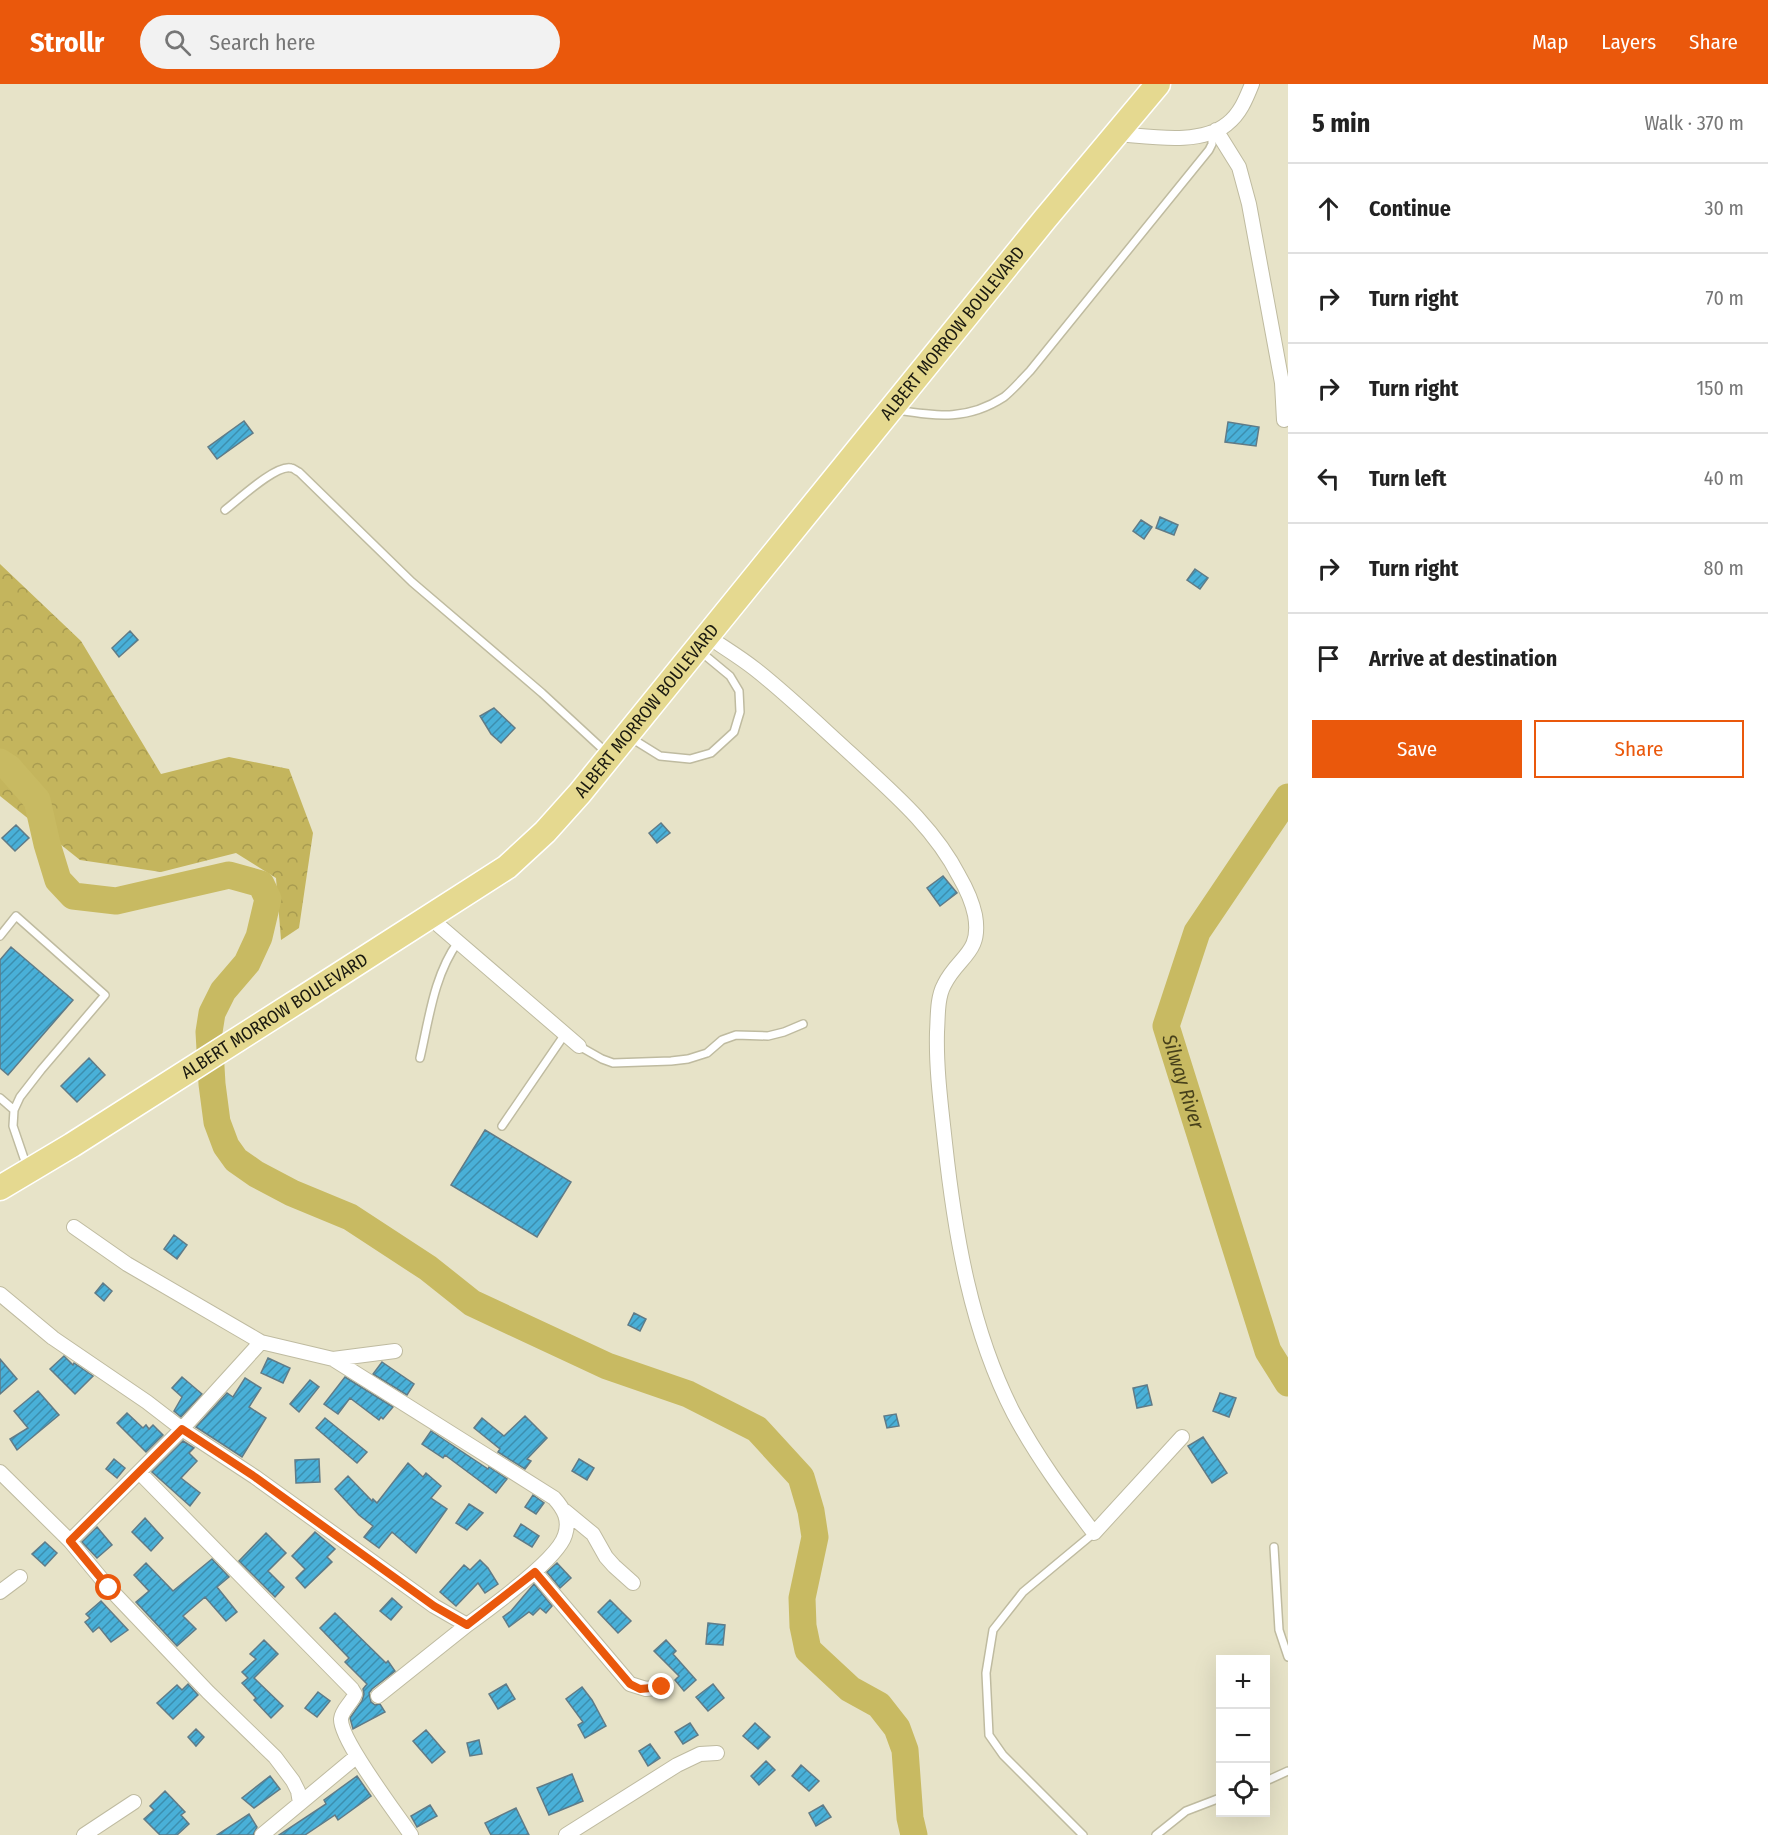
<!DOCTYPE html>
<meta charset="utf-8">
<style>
body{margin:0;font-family:"Fira Sans Condensed",sans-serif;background:#f2f2f2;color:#222}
.controls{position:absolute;right:18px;bottom:18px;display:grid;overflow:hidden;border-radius:0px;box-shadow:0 6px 24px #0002}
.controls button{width:54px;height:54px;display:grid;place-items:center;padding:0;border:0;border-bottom:2px solid #e0e0e0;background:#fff;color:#222;font:30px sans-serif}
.stop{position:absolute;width:18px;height:18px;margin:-14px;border:4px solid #ea580c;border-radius:50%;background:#fff}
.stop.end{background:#ea580c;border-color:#fff;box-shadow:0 2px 6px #0008}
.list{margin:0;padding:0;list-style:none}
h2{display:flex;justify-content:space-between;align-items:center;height:78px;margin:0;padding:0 24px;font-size:26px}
h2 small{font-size:20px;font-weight:400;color:#767676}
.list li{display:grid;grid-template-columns:39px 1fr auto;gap:18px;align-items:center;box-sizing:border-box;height:90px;padding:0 24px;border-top:2px solid #e0e0e0}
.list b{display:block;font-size:22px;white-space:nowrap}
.list em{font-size:20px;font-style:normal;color:#767676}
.actions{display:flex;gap:12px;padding:18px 24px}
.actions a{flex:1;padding:14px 0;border:2px solid #ea580c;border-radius:0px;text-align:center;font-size:21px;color:#ea580c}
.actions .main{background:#ea580c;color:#fff}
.icon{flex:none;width:33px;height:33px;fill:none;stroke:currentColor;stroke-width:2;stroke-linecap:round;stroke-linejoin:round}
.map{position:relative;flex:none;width:1288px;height:1751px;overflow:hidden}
header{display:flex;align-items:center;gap:36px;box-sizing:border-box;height:84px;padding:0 30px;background:#ea580c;color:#fff}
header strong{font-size:28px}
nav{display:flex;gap:33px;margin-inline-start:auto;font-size:21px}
.search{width:420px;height:54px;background:#f2f2f2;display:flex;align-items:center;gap:15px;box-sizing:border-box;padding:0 21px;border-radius:33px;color:#767676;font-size:22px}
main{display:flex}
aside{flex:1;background:#fff}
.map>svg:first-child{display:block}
.forest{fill:url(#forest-crowns)}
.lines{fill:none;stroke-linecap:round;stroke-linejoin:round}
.river{stroke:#c8ba62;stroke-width:27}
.building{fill:url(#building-hatch);stroke:#607b87;stroke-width:1.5}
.lane-casing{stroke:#bfbba0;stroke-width:10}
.street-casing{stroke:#bfbba0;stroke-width:16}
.highway-casing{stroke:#fff;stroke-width:27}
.lane{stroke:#fff;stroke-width:7}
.street{stroke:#fff;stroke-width:14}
.highway{stroke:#e5d990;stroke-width:24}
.route{stroke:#ea580c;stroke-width:8}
.labels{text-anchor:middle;stroke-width:6;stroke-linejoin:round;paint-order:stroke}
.street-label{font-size:18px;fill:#1b1a10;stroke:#f4f0d5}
.water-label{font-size:20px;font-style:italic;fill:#47411b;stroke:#f4f0d5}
</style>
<header>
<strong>Strollr</strong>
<div class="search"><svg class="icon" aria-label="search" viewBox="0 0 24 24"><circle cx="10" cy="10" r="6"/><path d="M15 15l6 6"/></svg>Search here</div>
<nav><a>Map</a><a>Layers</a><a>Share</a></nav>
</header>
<main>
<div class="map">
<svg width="1288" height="1751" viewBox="0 0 1288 1751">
<defs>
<pattern id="forest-crowns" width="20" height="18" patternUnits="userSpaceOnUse" patternTransform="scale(1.5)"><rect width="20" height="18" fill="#c4b55d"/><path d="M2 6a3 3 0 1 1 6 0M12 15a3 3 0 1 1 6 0" fill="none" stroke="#a89b50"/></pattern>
<pattern id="building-hatch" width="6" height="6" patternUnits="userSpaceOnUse" patternTransform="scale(1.5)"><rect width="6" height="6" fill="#49b0d8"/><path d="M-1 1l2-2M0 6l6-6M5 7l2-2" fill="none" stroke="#3c8eae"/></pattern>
</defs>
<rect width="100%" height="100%" fill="#e7e3c8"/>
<path class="forest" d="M 0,480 L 81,557 L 161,690 L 229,673 L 289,685 L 313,749 L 299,844 L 281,856 L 276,794 L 236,769 L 161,788 L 80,776 L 0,712 Z"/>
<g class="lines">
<g class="river">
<path d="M 0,678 L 9,684 L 37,716 L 47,760 L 58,796 L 73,812 L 116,817 L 229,791 L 261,800 L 268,815 L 259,853 L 247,879 L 223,907 L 212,929 L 209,948 L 212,1000 L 217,1038 L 226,1062 L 236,1076 L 256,1090 L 292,1109 L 350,1133 L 428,1184 L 472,1219 L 607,1282 L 688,1310 L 757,1345 L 801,1393 L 811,1427 L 815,1453 L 802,1514 L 803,1542 L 808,1566 L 850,1605 L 879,1621 L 897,1644 L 905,1666 L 910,1734 L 914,1751"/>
<path id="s1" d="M 1288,713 L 1197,848 L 1166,942 L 1268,1267 L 1288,1299"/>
</g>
</g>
<path class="building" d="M 244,337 L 253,349 L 217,375 L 208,363 Z
M 1228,338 L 1259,343 L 1256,362 L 1225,358 Z
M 1160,433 L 1178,441 L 1174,451 L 1156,444 Z
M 1141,436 L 1152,443 L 1144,455 L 1133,447 Z
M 1195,485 L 1208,494 L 1200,505 L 1187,496 Z
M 130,547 L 138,556 L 119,573 L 112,564 Z
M 494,624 L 515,644 L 501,659 L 491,650 L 480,632 Z
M 661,739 L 670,749 L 657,759 L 649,749 Z
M 16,741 L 29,754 L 15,767 L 2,754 Z
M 943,792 L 957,809 L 940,822 L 927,804 Z
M 11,863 L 73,916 L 8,991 L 0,984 L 0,876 Z
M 89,974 L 105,991 L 77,1018 L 61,1002 Z
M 485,1046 L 571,1098 L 537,1153 L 451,1101 Z
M 174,1151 L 187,1161 L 177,1175 L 164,1165 Z
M 103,1199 L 112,1207 L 104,1217 L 95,1209 Z
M 634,1229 L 646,1235 L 640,1247 L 628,1241 Z
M 64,1272 L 73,1281 L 74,1279 L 93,1292 L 75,1310 L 50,1285 Z
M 268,1274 L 290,1284 L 283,1299 L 261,1289 Z
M 0,1275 L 17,1295 L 0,1310 Z
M 382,1278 L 414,1300 L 407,1311 L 373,1290 Z
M 182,1293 L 202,1310 L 181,1333 L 174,1327 L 182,1313 L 172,1304 Z
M 345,1293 L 393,1323 L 383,1335 L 381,1333 L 379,1336 L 350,1314 L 338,1330 L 324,1320 Z
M 245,1294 L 261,1304 L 249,1323 L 266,1334 L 242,1373 L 196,1343 L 227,1309 L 233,1313 Z
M 310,1296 L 319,1303 L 299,1328 L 290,1320 Z
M 1147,1301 L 1152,1321 L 1137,1324 L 1133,1304 Z
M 38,1307 L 59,1331 L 17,1366 L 10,1355 L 28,1344 L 14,1327 Z
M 1220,1309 L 1236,1314 L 1229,1333 L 1213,1327 Z
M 127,1329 L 143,1344 L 146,1341 L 149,1345 L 153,1341 L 163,1351 L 146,1368 L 117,1339 Z
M 896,1330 L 899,1342 L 887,1344 L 884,1332 Z
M 525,1332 L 547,1354 L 527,1375 L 531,1377 L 525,1385 L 498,1368 L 500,1365 L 474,1344 L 482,1334 L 504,1352 Z
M 325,1334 L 367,1368 L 357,1379 L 316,1344 Z
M 431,1347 L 488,1385 L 489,1383 L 507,1395 L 496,1409 L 445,1371 L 443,1374 L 422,1360 Z
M 1203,1353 L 1227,1389 L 1212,1399 L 1188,1362 Z
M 183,1357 L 194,1364 L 189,1369 L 197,1377 L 181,1394 L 200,1409 L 190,1422 L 152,1388 Z
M 114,1375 L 125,1384 L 117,1394 L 106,1385 Z
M 319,1375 L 320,1398 L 296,1399 L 295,1376 Z
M 579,1375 L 594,1384 L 587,1396 L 572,1387 Z
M 408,1379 L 423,1393 L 426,1389 L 441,1402 L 431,1414 L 447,1425 L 416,1469 L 392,1448 L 379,1464 L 364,1453 L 373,1442 L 359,1431 L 335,1405 L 348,1392 L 372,1417 L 373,1415 L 377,1419 Z
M 533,1411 L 544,1419 L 536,1430 L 525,1423 Z
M 469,1420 L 483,1429 L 467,1446 L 456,1439 Z
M 145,1434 L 163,1454 L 151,1467 L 132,1448 Z
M 521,1440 L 539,1452 L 532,1463 L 514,1452 Z
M 97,1443 L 112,1461 L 97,1474 L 82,1458 Z
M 315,1448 L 335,1465 L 327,1473 L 332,1478 L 305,1504 L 296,1494 L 305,1485 L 292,1472 Z
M 266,1449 L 286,1469 L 268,1487 L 284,1503 L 275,1513 L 239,1477 Z
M 45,1458 L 57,1469 L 45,1482 L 32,1470 Z
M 212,1475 L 229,1493 L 217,1503 L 237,1528 L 226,1537 L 205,1513 L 183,1532 L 196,1545 L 177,1562 L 136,1518 L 149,1507 L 134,1491 L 146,1479 L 173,1507 Z
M 480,1476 L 488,1484 L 498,1500 L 485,1509 L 478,1499 L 456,1522 L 440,1508 L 464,1481 L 470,1486 Z
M 557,1479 L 571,1494 L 560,1504 L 547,1488 Z
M 534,1500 L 552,1522 L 546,1529 L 540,1524 L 533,1531 L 529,1528 L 509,1543 L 503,1533 L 511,1527 Z
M 392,1514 L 402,1523 L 391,1536 L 380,1527 Z
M 610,1516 L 631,1537 L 618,1549 L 598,1528 Z
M 101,1517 L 128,1546 L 111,1558 L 99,1543 L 93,1548 L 85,1538 L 90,1534 L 86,1530 Z
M 335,1529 L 386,1579 L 388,1577 L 395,1587 L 372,1605 L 369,1609 L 371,1618 L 375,1621 L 380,1620 L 385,1628 L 353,1645 L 350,1634 L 362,1617 L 364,1610 L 363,1605 L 367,1600 L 345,1578 L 349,1574 L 320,1544 Z
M 708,1539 L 725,1541 L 723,1561 L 706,1560 Z
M 264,1556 L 278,1570 L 254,1594 L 283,1622 L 271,1634 L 254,1616 L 256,1614 L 242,1599 L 248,1594 L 242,1588 L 256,1575 L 250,1570 Z
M 666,1556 L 676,1567 L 673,1570 L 696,1596 L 684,1607 L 675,1596 L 679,1592 L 654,1567 Z
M 188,1600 L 198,1611 L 173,1635 L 157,1619 L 177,1601 L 182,1606 Z
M 506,1600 L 515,1615 L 498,1625 L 489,1610 Z
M 713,1600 L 724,1614 L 708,1627 L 696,1613 Z
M 582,1603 L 592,1616 L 606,1642 L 585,1654 L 578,1641 L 583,1638 L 566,1615 Z
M 318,1608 L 330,1617 L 317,1633 L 305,1624 Z
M 690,1639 L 698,1651 L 683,1660 L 675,1648 Z
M 755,1639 L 770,1653 L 758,1665 L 743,1652 Z
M 196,1645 L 204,1653 L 196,1662 L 188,1653 Z
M 426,1646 L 445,1668 L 432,1679 L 413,1657 Z
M 479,1656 L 482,1670 L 470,1672 L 467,1659 Z
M 650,1660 L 660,1674 L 648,1682 L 639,1667 Z
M 766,1677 L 775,1686 L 759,1701 L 751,1692 Z
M 801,1681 L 819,1697 L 809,1707 L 792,1692 Z
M 572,1690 L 583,1717 L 549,1731 L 537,1704 Z
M 270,1692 L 280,1705 L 254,1724 L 242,1714 Z
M 357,1692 L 371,1712 L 338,1736 L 335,1731 L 305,1751 L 279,1751 L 326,1720 L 324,1716 Z
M 165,1707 L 185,1728 L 181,1731 L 189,1740 L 177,1751 L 160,1751 L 144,1735 L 154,1726 L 150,1722 Z
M 430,1721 L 437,1732 L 417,1743 L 411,1732 Z
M 823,1721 L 831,1733 L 816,1742 L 809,1729 Z
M 516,1724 L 529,1751 L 491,1751 L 485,1739 Z
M 249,1730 L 257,1743 L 253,1751 L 217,1751 Z"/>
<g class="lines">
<defs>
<path id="lane" d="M 896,326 C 937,332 967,337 1004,313 C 1013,306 1022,295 1030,287 L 1209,66 L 1212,60 L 1212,48
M 225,426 C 237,417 276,380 291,384 C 294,384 296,387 299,388 L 412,498 L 542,609 L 608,670
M 631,654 L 660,672 L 690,675 L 711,669 L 734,648 L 740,628 L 739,607 L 730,592 L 701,568
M 0,852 L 16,832 L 105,911 L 41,986 L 20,1013 L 14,1026 L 13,1042 L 27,1083
M 579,962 L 602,975 L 613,979 L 671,977 L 688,975 L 707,969 L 722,956 L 736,951 L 768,952 L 784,948 L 803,940
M 420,974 C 429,935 434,891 458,858
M 0,1014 L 14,1026
M 502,1042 L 565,950
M 1274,1463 L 1279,1546 L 1288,1573
M 1266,1697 L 1288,1687
M 1083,1751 L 1003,1671 L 989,1651 L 986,1589 L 993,1546 L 1023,1508 L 1094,1449
M 1156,1751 L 1186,1727 L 1220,1714"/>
<path id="street" d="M 1216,46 L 1239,83 L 1249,120 L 1282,299 L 1284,336
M 1116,50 C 1148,52 1200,62 1227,40 C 1240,30 1246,15 1252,0
M 707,552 C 723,563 740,573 755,585 C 788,611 819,641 851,670 C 891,707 934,743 959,792 C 966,804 972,817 975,831 C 982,870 958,872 944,901 C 937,914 938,933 937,948 C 936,985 941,1022 945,1059 C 955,1151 971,1247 1014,1330 C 1037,1373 1065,1411 1094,1449 L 1182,1353
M 429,833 L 579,962
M 74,1143 L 127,1180 L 261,1258 L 333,1275 L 395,1267
M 0,1210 L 53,1254 L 147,1318 L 182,1345 L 255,1393 L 434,1522 L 467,1541 C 489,1525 558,1475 565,1451 C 570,1436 564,1425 554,1414 L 333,1275
M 0,1388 L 70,1457 L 109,1504 L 208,1608 L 275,1673 L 293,1697 L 298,1707 L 300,1719
M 139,1388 L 352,1605 L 355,1610 C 352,1619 342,1625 341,1635 C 340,1656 397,1730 411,1751
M 565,1427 L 593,1450 L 606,1473 L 614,1482 L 633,1499
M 70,1457 L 182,1345 L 261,1258
M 535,1488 L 630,1600 L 646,1605 L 662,1603
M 0,1508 L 20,1493
M 378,1612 L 467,1541
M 84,1751 L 134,1718
M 262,1751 L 357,1672
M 566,1751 L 677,1681 L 700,1670 L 717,1669"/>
<g id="highway">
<path id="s2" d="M 0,1104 L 72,1061 L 309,910 L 507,783 L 545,748 L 580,709 L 1045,135 L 1158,0"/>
</g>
</defs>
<use href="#lane" class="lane-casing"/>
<use href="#street" class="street-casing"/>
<use href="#highway" class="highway-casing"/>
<use href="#lane" class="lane"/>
<use href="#street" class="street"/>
<use href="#highway" class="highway"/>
</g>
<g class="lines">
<path class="route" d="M 109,1504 L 70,1457 L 182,1345 L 255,1393 L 434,1522 L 467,1541 L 535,1488 L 630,1600 L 640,1605 L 662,1603"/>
</g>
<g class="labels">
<g class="street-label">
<text dy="6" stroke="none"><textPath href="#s2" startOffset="1296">ALBERT MORROW BOULEVARD</textPath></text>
<text dy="6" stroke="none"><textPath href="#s2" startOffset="810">ALBERT MORROW BOULEVARD</textPath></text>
<text dy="6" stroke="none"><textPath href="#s2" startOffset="324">ALBERT MORROW BOULEVARD</textPath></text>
</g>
<g class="water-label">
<text dy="7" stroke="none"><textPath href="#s1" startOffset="320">Silway River</textPath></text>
</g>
</g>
</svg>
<div class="controls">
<button>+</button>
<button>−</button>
<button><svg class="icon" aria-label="locate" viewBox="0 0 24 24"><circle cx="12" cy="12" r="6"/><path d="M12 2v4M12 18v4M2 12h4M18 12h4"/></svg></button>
</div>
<div class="stop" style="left:109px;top:1504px"></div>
<div class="stop end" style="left:662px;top:1603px"></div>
</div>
<aside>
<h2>5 min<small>Walk · 370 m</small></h2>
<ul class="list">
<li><svg class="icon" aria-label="ahead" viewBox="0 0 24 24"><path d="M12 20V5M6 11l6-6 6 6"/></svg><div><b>Continue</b></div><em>30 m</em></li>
<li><svg class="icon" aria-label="right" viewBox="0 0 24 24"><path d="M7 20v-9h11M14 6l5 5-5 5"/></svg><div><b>Turn right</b></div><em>70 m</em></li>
<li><svg class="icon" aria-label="right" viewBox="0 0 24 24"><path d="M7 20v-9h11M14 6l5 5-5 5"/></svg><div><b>Turn right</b></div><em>150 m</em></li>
<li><svg class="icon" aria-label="left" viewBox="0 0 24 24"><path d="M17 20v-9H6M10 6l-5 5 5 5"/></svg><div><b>Turn left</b></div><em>40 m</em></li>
<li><svg class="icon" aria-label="right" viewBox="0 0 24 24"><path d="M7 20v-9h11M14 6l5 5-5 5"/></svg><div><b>Turn right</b></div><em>80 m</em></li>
<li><svg class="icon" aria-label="arrive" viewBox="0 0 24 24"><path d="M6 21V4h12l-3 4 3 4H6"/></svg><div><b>Arrive at destination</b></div></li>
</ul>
<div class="actions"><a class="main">Save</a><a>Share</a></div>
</aside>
</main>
